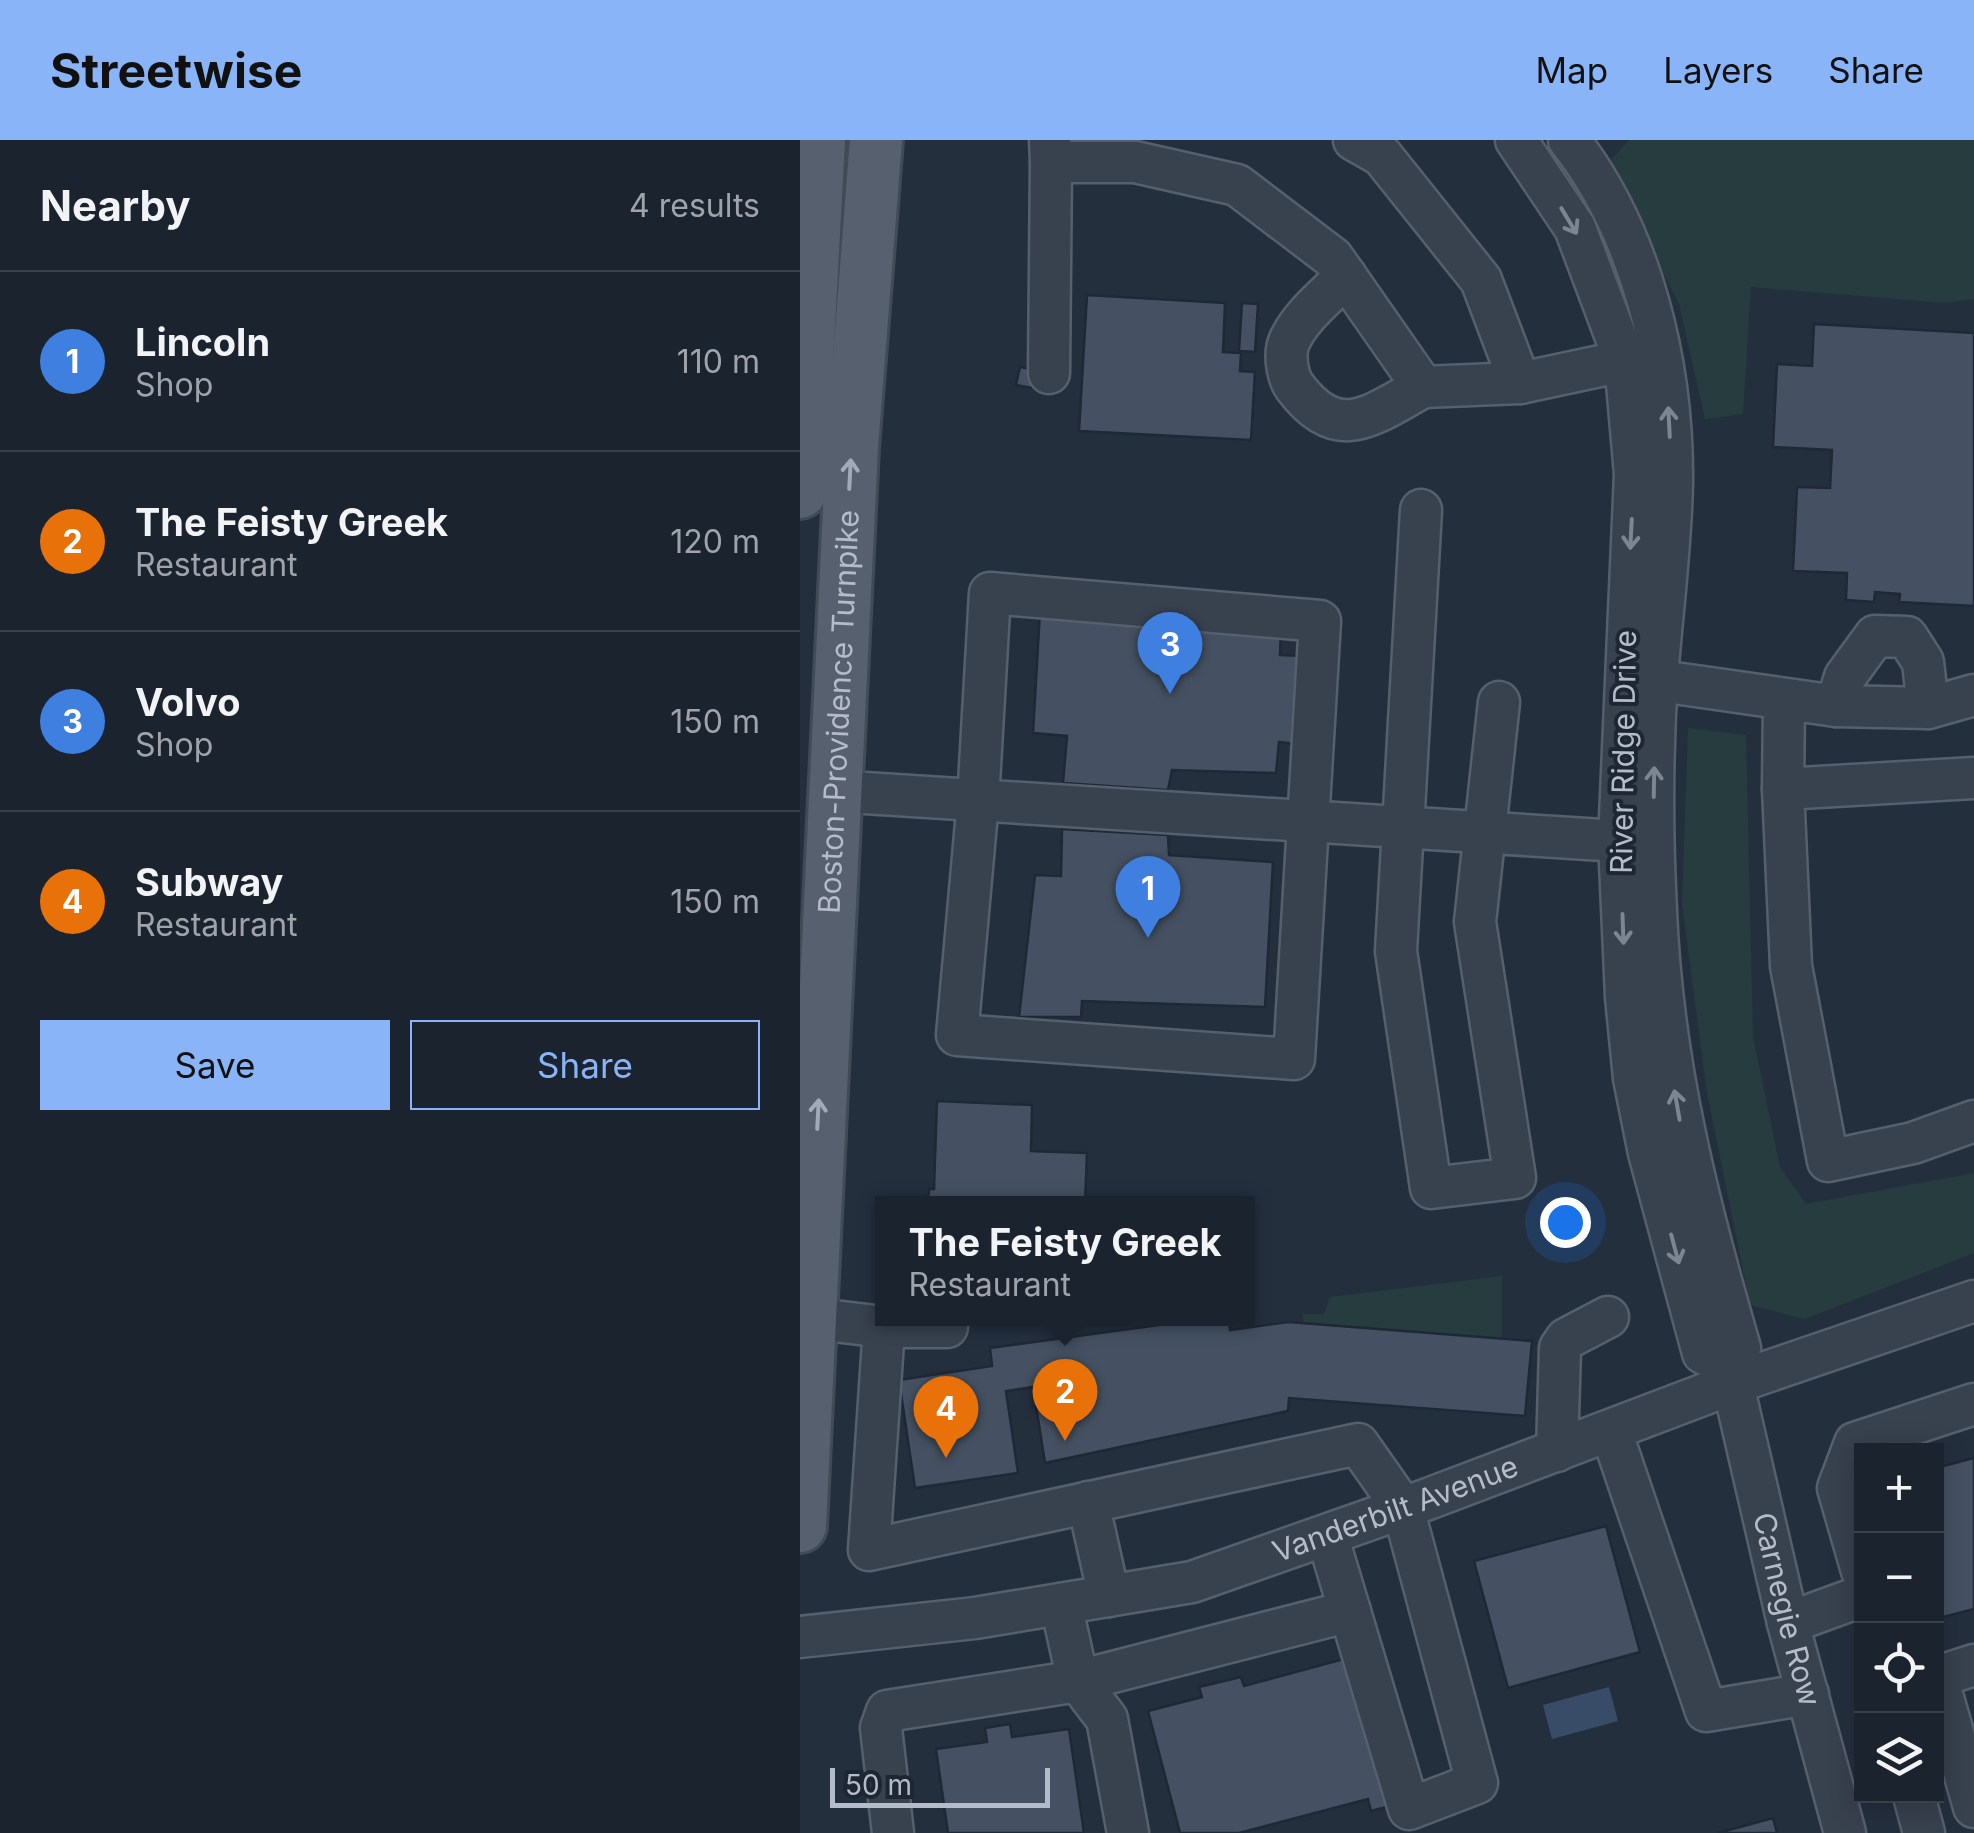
<!DOCTYPE html>
<meta charset="utf-8">
<style>
body{margin:0;font-family:Inter,sans-serif;background:#242b36;color:#f1f3f6}
.controls{position:absolute;right:30px;bottom:30px;display:grid;overflow:hidden;border-radius:0px;box-shadow:0 5px 25px #0003}
.controls button{width:90px;height:90px;display:grid;place-items:center;padding:0;border:0;border-bottom:2px solid #39404a;background:#1b232e;color:#f1f3f6;font:50px sans-serif}
.scale{position:absolute;left:30px;bottom:25px;width:220px;box-sizing:border-box;padding-left:10px;border:5px solid #b4bcc9;border-top:0;font-size:28px;line-height:35px;white-space:nowrap;color:#b4bcc9;-webkit-text-stroke:8px #1d2633;paint-order:stroke}
.you{position:absolute;left:765px;top:1082px;width:35px;height:35px;margin:-25px;border:8px solid #fff;border-radius:50%;background:#1a73e8;box-shadow:0 0 0 15px #1a73e833}
.badge{display:grid;place-items:center;width:65px;height:65px;border-radius:50%;background:#8ab4f8;color:#fff;font-size:32px;font-weight:700}
.pin{position:absolute;translate:-50% -82px;filter:drop-shadow(0 2px 5px #0008)}
.pin::after{content:'';position:absolute;top:52px;width:35px;height:30px;background:inherit;clip-path:polygon(0 0,100% 0,50% 100%)}
.popup{position:absolute;left:75px;top:1056px;width:380px;height:130px;box-sizing:border-box;display:grid;place-content:center;border-radius:0px;background:#1b232e;filter:drop-shadow(0 2px 8px #0005);font-size:32px;white-space:nowrap;color:#a0a4aa}
.popup b{font-size:38px;color:#f1f3f6}
.popup::after{content:'';position:absolute;left:50%;top:100%;margin-left:-20px;border:20px solid transparent;border-top-color:#1b232e}
.list{margin:0;padding:0;list-style:none}
h2{display:flex;justify-content:space-between;align-items:center;height:130px;margin:0;padding:0 40px;font-size:42px}
h2 small{font-size:32px;font-weight:400;color:#a0a4aa}
.list li{display:grid;grid-template-columns:65px 1fr auto;gap:30px;align-items:center;box-sizing:border-box;height:180px;padding:0 40px;border-top:2px solid #39404a}
.list b{display:block;font-size:38px;white-space:nowrap}
.list p{margin:0;font-size:32px;white-space:nowrap;color:#a0a4aa}
.list em{font-size:32px;font-style:normal;color:#a0a4aa}
.actions{display:flex;gap:20px;padding:30px 40px}
.actions a{flex:1;padding:22px 0;border:2px solid #8ab4f8;border-radius:0px;text-align:center;font-size:35px;color:#8ab4f8}
.actions .main{background:#8ab4f8;color:#111}
.icon{flex:none;width:55px;height:55px;fill:none;stroke:currentColor;stroke-width:2;stroke-linecap:round;stroke-linejoin:round}
.map{position:relative;flex:none;width:1174px;height:1693px;overflow:hidden}
header{display:flex;align-items:center;gap:60px;box-sizing:border-box;height:140px;padding:0 50px;background:#8ab4f8;color:#111}
header strong{font-size:48px}
nav{display:flex;gap:55px;margin-inline-start:auto;font-size:35px}
main{display:flex}
aside{flex:1;background:#1b232e}
.map>svg:first-child{display:block}
.green{fill:#263c3f}
.water{fill:#394c67}
.building{fill:#455162;stroke:#1f2835;stroke-width:2.5}
.lines{fill:none;stroke-linecap:round;stroke-linejoin:round}
.minor-casing{stroke:#565f6c;stroke-width:45}
.major-casing{stroke:#414a57;stroke-width:58}
.minor{stroke:#38414e;stroke-width:40}
.major{stroke:#56606e;stroke-width:52}
.oneway{stroke:#7c8592}
.oneway2{stroke:#a1aab7}
.labels{text-anchor:middle;stroke-width:8;stroke-linejoin:round;paint-order:stroke}
.street-label{font-size:30px;fill:#b4bcc9;stroke:#1d2633}
</style>
<header>
<strong>Streetwise</strong>
<nav><a>Map</a><a>Layers</a><a>Share</a></nav>
</header>
<main>
<aside>
<h2>Nearby<small>4 results</small></h2>
<ul class="list">
<li><span class="badge" style="background:#3f7fe0">1</span><div><b>Lincoln</b><p>Shop</p></div><em>110 m</em></li>
<li><span class="badge" style="background:#e8710a">2</span><div><b>The Feisty Greek</b><p>Restaurant</p></div><em>120 m</em></li>
<li><span class="badge" style="background:#3f7fe0">3</span><div><b>Volvo</b><p>Shop</p></div><em>150 m</em></li>
<li><span class="badge" style="background:#e8710a">4</span><div><b>Subway</b><p>Restaurant</p></div><em>150 m</em></li>
</ul>
<div class="actions"><a class="main">Save</a><a>Share</a></div>
</aside>
<div class="map">
<svg width="1174" height="1693" viewBox="0 0 1174 1693">
<rect width="100%" height="100%" fill="#242f3e"/>
<path class="green" d="M 829,0 L 1174,0 L 1174,159 L 1145,163 L 951,147 L 943,274 L 905,279 L 879,164 L 807,24 Z
M 888,588 L 946,595 L 953,896 L 980,1027 L 1006,1064 L 1174,1033 L 1174,1113 L 1005,1179 L 950,1165 L 907,953 L 882,764 Z
M 702,1136 L 702,1199 L 503,1184 L 503,1174 L 524,1174 L 530,1157 Z"/>
<path class="water" d="M 809,1547 L 818,1581 L 752,1599 L 743,1565 Z"/>
<path class="building" d="M 287,155 L 425,163 L 423,212 L 441,213 L 440,231 L 455,232 L 451,300 L 279,291 Z
M 442,163 L 458,164 L 455,212 L 439,211 Z
M 1014,184 L 1174,193 L 1174,466 L 1099,462 L 1100,454 L 1075,452 L 1074,462 L 1046,460 L 1047,433 L 993,431 L 997,347 L 1030,348 L 1032,310 L 973,307 L 977,224 L 1012,226 Z
M 220,227 L 235,230 L 232,248 L 216,245 Z
M 240,471 L 481,489 L 480,515 L 506,516 L 503,605 L 479,602 L 476,633 L 372,630 L 368,650 L 263,643 L 267,596 L 233,593 Z
M 262,689 L 368,695 L 369,715 L 473,722 L 465,867 L 282,861 L 281,877 L 219,877 L 235,735 L 261,736 Z
M 137,961 L 232,965 L 231,1011 L 287,1013 L 285,1064 L 128,1064 L 129,1049 L 134,1049 Z
M 410,1178 L 429,1178 L 430,1190 L 488,1182 L 732,1201 L 725,1276 L 489,1258 L 488,1271 L 245,1323 L 233,1247 L 206,1251 L 218,1333 L 115,1348 L 99,1240 L 192,1226 L 190,1208 Z
M 1174,1318 L 1174,1469 L 1136,1479 L 1136,1328 Z
M 806,1386 L 840,1512 L 708,1548 L 674,1421 Z
M 551,1517 L 590,1666 L 571,1671 L 568,1659 L 439,1693 L 380,1693 L 348,1571 L 402,1557 L 399,1547 L 441,1537 L 444,1546 Z
M 210,1584 L 212,1597 L 269,1589 L 284,1693 L 148,1693 L 136,1609 L 187,1602 L 185,1588 Z
M 973,1678 L 977,1693 L 918,1693 Z"/>
<g class="lines">
<defs>
<g id="minor">
<path d="M 250,0 L 251,22 L 335,22 L 437,45 L 533,118 L 623,247 L 720,243 L 852,215"/>
<path d="M 554,0 L 582,16 L 681,140 L 720,243"/>
<path d="M 716,0 L 775,88 L 825,221 L 835,334 L 819,701 L 826,857 L 834,938 L 849,1013 L 903,1213 L 930,1227"/>
<path id="s1" d="M 769,0 C 842,93 873,225 872,341 C 871,407 862,472 857,537 C 852,615 852,693 856,771 C 862,922 898,1064 940,1208 L 930,1227 L 936,1258 L 988,1483 L 1045,1693"/>
<path d="M 546,136 C 527,156 500,176 489,202 C 484,214 487,236 495,247 C 538,305 572,275 623,247"/>
<path d="M 249,233 L 251,22"/>
<path d="M 621,370 L 596,811 L 631,1048 L 715,1038 L 675,782 L 699,562"/>
<path d="M 190,453 L 520,481 L 494,919 L 157,895 L 178,661 Z"/>
<path d="M 832,537 L 1036,566 L 1045,537 L 1075,496 L 1107,497 L 1123,522 L 1128,568 L 1174,555"/>
<path d="M 984,560 L 983,649 L 1174,638"/>
<path d="M 1036,566 L 1128,568"/>
<path d="M 983,649 L 991,826 L 1028,1021 L 1113,1003 L 1174,981"/>
<path d="M 33,651 L 819,701"/>
<path d="M 9,1178 L 84,1187 L 69,1410 L 558,1304 L 603,1368 L 677,1643 L 609,1669 L 527,1395"/>
<path d="M 84,1187 L 147,1187"/>
<path d="M 811,1291 L 906,1571 L 1008,1554"/>
<path d="M 757,1311 L 760,1208 L 766,1199 L 808,1177"/>
<path d="M 288,1362 L 309,1456"/>
<path d="M 1062,1431 L 1038,1348 L 1055,1303 L 1174,1264"/>
<path d="M 261,1464 L 278,1541 L 307,1579 L 328,1693"/>
<path d="M 988,1483 L 1062,1456"/>
<path id="s2" d="M 0,1497 L 175,1478 L 392,1442 L 628,1359 L 934,1243 L 1174,1161"/>
<path d="M 1174,1525 L 1137,1537 L 1174,1667"/>
<path d="M 1114,1656 L 1124,1693"/>
<path d="M 93,1693 L 81,1588 L 87,1571 L 278,1541 L 550,1471"/>
</g>
<g id="major">
<path d="M 0,352 L 19,0"/>
<path id="s3" d="M 0,1386 L 52,307 L 76,0"/>
</g>
</defs>
<use href="#minor" class="minor-casing"/>
<use href="#major" class="major-casing"/>
<use href="#minor" class="minor"/>
<use href="#major" class="major"/>
</g>
<defs><path id="oneway-shaft" d="M-6 0H5M1.5-3L5.5 0L1.5 3" fill="none" stroke-width="1.6" stroke-linecap="round" stroke-linejoin="round" transform="scale(2.5)"/></defs>
<g class="oneway">
<use href="#oneway-shaft" transform="translate(769 81) rotate(59)"/>
<use href="#oneway-shaft" transform="translate(869 282) rotate(-93)"/>
<use href="#oneway-shaft" transform="translate(831 394) rotate(93)"/>
<use href="#oneway-shaft" transform="translate(854 642) rotate(-89)"/>
<use href="#oneway-shaft" transform="translate(823 789) rotate(88)"/>
<use href="#oneway-shaft" transform="translate(877 965) rotate(-100)"/>
<use href="#oneway-shaft" transform="translate(875 1109) rotate(75)"/>
</g>
<g class="oneway2">
<use href="#oneway-shaft" transform="translate(50 334) rotate(-87)"/>
<use href="#oneway-shaft" transform="translate(18 974) rotate(-87)"/>
</g>
<g class="labels">
<g class="street-label">
<text dy="10" stroke="none"><textPath href="#s3" startOffset="815">Boston-Providence Turnpike</textPath></text>
<text transform="translate(824 612) rotate(-89)" y="10">River Ridge Drive</text>
<text dy="10" stroke="none"><textPath href="#s2" startOffset="612">Vanderbilt Avenue</textPath></text>
<text dy="10" stroke="none"><textPath href="#s1" startOffset="1510">Carnegie Row</textPath></text>
</g>
</g>
</svg>
<div class="controls">
<button>+</button>
<button>−</button>
<button><svg class="icon" aria-label="locate" viewBox="0 0 24 24"><circle cx="12" cy="12" r="6"/><path d="M12 2v4M12 18v4M2 12h4M18 12h4"/></svg></button>
<button><svg class="icon" aria-label="layers" viewBox="0 0 24 24"><path d="M12 4l9 5-9 5-9-5zM3 14l9 5 9-5"/></svg></button>
</div>
<div class="scale">50 m</div>
<div class="you"></div>
<div class="pin badge" style="left:348px;top:798px;background:#3f7fe0">1</div>
<div class="pin badge" style="left:265px;top:1301px;background:#e8710a">2</div>
<div class="popup"><b>The Feisty Greek</b>Restaurant</div>
<div class="pin badge" style="left:370px;top:554px;background:#3f7fe0">3</div>
<div class="pin badge" style="left:146px;top:1318px;background:#e8710a">4</div>
</div>
</main>
